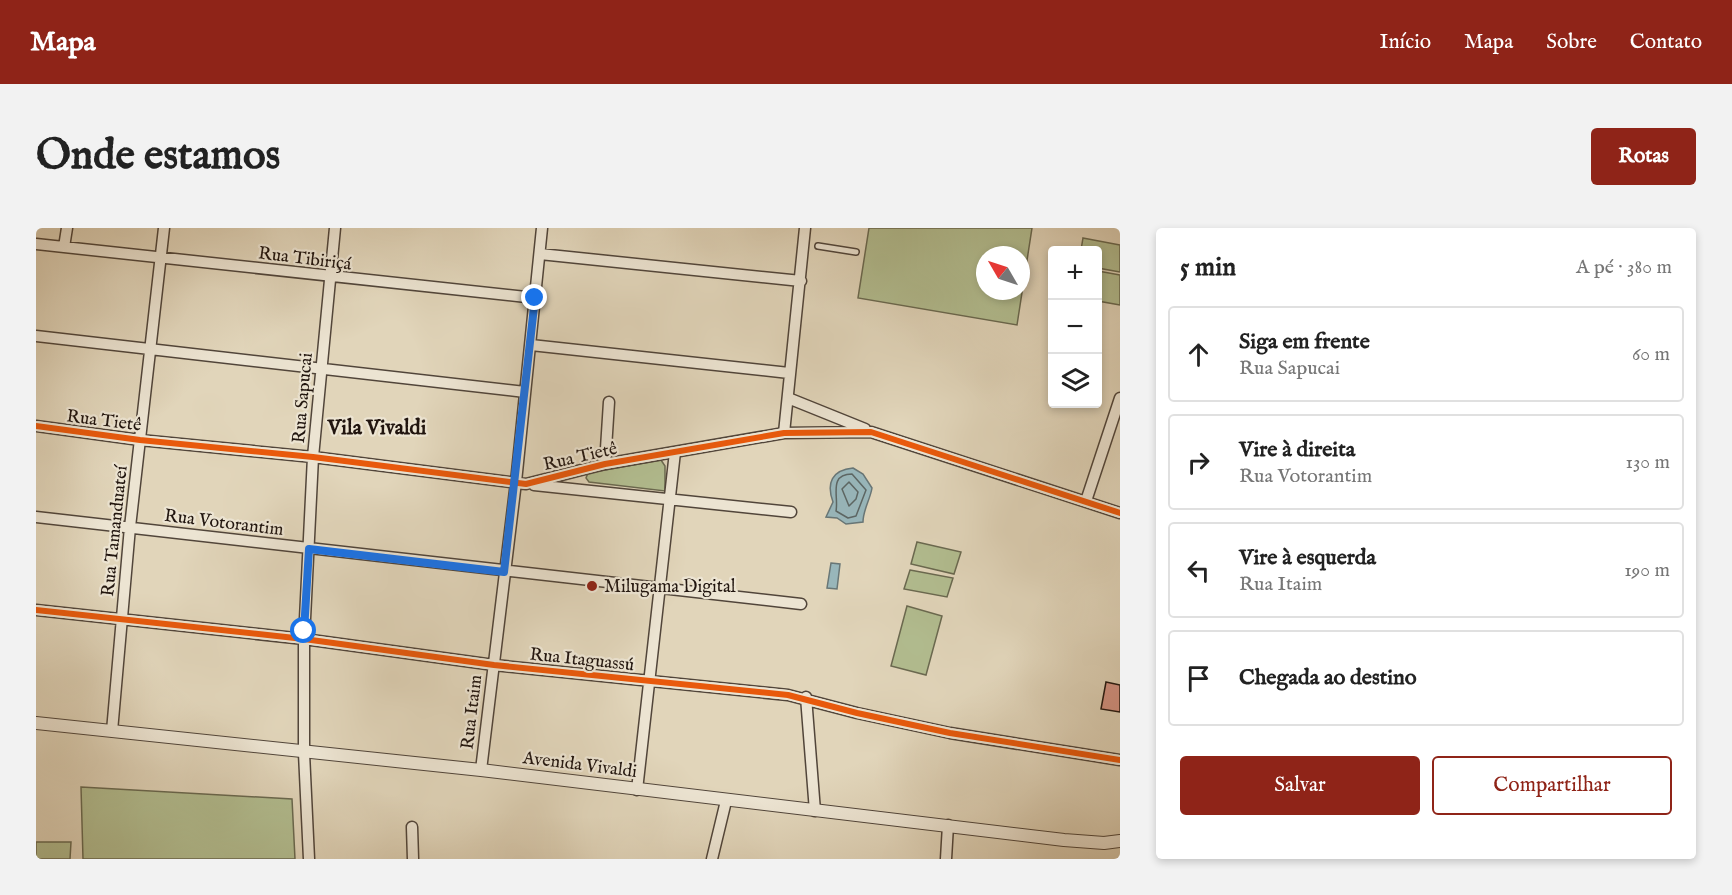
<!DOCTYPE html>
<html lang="pt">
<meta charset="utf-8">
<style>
body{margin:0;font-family:"IM FELL English",serif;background:#f2f2f2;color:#222}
.controls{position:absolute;right:18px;top:18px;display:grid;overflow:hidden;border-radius:6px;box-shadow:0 3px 9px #0003}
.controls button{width:54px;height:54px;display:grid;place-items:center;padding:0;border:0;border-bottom:2px solid #e0e0e0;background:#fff;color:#222;font:30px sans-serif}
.compass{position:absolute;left:940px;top:18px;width:54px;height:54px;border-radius:50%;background:#fff;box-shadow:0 3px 9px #0003;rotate:309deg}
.stop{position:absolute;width:18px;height:18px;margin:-14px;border:4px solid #1a73e8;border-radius:50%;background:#fff}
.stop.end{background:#1a73e8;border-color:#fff;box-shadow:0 2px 6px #0008}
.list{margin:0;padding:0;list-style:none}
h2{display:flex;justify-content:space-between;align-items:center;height:78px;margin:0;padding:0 24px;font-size:26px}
h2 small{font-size:20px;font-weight:400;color:#767676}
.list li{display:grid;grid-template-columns:39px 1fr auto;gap:18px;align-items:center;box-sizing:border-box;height:96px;margin:0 12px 12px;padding:0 12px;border:2px solid #e0e0e0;border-radius:6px}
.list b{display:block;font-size:22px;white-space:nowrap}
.list p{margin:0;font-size:20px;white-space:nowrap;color:#767676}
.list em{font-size:20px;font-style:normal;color:#767676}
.actions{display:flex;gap:12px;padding:18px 24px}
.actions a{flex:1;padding:14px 0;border:2px solid #8f2418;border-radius:6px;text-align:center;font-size:21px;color:#8f2418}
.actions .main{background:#8f2418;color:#fff}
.icon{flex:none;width:33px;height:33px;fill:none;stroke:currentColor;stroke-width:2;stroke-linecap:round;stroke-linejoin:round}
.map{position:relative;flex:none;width:1084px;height:631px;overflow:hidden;border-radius:6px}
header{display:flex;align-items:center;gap:36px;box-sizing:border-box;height:84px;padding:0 30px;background:#8f2418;color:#fff}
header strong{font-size:28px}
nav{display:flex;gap:33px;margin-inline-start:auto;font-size:21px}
.intro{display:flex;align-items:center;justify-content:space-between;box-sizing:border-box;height:144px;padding:0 36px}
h1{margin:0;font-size:42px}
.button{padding:15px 27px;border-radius:6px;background:#8f2418;color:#fff;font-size:21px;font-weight:700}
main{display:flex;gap:36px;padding:0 36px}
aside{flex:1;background:#fff;border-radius:6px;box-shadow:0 3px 9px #0003}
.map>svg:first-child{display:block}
.green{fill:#b2bd90;stroke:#6a6950;stroke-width:1.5;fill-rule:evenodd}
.water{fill:#98b6ba;stroke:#687676;stroke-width:1.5}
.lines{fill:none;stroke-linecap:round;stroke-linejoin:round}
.shore{stroke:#5c6664;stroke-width:1.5}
.building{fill:#d69485;stroke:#21150f;stroke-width:1.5}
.service-casing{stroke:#51453a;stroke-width:8}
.minor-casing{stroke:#51453a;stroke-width:13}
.tertiary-casing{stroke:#51453a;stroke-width:14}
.service{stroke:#ece4d2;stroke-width:5}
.minor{stroke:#ece4d2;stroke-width:10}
.tertiary{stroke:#ece4d2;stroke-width:12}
.cycleway-casing{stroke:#ece4d2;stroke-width:10}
.cycleway{stroke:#e8590c;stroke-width:6}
.route{stroke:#1a73e8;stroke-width:8}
.poi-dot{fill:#8f2418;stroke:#ece4d2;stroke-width:2}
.labels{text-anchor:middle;stroke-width:4.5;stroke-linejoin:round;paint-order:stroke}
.street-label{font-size:18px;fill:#21150f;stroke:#ece4d2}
.poi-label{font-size:18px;fill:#21150f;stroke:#ece4d2;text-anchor:start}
.quarter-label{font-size:21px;font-weight:bold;fill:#21150f;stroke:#ece4d2}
</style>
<header>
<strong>Mapa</strong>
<nav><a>Início</a><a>Mapa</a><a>Sobre</a><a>Contato</a></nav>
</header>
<div class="intro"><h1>Onde estamos</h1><a class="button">Rotas</a></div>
<main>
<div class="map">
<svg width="1084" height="631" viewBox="0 0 1084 631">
<rect width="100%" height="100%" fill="#e1d5ba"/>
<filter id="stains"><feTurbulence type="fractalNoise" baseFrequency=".00333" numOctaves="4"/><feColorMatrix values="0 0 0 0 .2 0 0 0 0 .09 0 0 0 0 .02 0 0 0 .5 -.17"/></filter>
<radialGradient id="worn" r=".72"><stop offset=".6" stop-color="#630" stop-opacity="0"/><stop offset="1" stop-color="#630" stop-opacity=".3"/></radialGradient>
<path class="green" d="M 833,0 L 996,0 L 981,97 L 822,70 ZM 949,27 L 985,27 L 985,63 L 949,63 Z
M 1047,10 L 1084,17 L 1084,44 L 1062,40 L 1062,22 L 1045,22 Z
M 1062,43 L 1084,47 L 1084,77 L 1062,73 Z
M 625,232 L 629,238 L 629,263 L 553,254 L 550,250 L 552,245 Z
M 881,314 L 925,324 L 918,346 L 875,336 Z
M 874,342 L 917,350 L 911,369 L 868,361 Z
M 871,378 L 906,388 L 890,447 L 855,438 Z
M 45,559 L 256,571 L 259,631 L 47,631 Z
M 0,614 L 35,614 L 34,631 L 0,631 Z"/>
<path class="water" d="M 817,240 L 827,246 L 836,260 C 834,272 827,282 827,294 L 810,296 L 801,290 L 790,289 L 797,274 C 790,255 796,242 817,240 Z
M 795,335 L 804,336 L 801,361 L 791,360 Z"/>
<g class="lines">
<path class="shore" d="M 816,246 L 830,262 L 820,288 L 812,290 L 800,283 C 803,269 792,246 816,246 Z
M 813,254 L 822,264 L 820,271 L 813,278 L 806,261 Z"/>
</g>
<path class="building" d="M 1070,454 L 1084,457 L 1084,484 L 1065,481 Z"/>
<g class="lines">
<defs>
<path id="service" d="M 782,18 L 820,24"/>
<path id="minor" d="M 0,16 L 499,70
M 28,19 L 31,0
M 504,26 L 765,53
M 0,108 L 489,164
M 495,117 L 753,145
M 752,170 L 829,201
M 0,198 L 104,212 L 277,229 L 490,256 L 569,236 L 748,205 L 835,204 L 1084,285
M 748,205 L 769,0
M 569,236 L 573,174
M 498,257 L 755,284
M 1050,273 L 1084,170
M 0,289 L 765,376
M 0,382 L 268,411 L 458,437 L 752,467 L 821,485 L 914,505 L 1084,532
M 770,469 L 779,583
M 76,503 L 94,299 L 128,0
M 445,542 L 480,254 L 506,0
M 601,562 L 639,224
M 376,599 L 377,631
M 273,631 L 268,525 L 268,411 L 277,229 L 299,0
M 676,631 L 690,573
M 910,631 L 912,597"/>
<path id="tertiary" d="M 0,495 L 445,542 L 1028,612 L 1068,615 L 1084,613"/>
</defs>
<use href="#service" class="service-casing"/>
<use href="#minor" class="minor-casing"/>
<use href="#tertiary" class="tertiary-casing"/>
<use href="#service" class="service"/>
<use href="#minor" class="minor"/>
<use href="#tertiary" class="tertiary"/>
<defs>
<path id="cycleway" d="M 0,198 L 104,212 L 277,229 L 490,256 L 569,236 L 748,205 L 835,204 L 1084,285
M 0,382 L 268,411 L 458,437 L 752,467 L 821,485 L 914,505 L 1084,532"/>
</defs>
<use href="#cycleway" class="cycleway-casing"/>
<use href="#cycleway" class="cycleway"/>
</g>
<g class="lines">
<path class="route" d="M 268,403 L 273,321 L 468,344 L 499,70"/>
</g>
<circle class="poi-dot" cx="556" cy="358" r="6"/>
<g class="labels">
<g class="street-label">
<text transform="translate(269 30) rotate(7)" y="6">Rua Tibiriçá</text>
<text transform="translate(266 170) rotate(-85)" y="6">Rua Sapucai</text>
<text transform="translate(68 192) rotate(7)" y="6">Rua Tietê</text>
<text transform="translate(544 228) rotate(-13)" y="6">Rua Tietê</text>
<text transform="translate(188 294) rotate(7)" y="6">Rua Votorantim</text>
<text transform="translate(78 303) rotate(-84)" y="6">Rua Tamanduateí</text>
<text transform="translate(546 431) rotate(6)" y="6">Rua Itaguassú</text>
<text transform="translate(435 484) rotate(-83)" y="6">Rua Itaim</text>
<text transform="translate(544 536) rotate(7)" y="6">Avenida Vivaldi</text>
</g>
<g class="poi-label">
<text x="568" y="364">Milugama Digital</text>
</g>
<g class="quarter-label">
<text x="341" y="206">Vila Vivaldi</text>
</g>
</g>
<rect width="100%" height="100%" filter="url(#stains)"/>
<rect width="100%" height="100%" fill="url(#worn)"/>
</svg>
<div class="controls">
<button>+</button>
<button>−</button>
<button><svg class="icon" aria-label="layers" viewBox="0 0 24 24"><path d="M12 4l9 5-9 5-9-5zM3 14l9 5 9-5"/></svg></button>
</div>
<svg class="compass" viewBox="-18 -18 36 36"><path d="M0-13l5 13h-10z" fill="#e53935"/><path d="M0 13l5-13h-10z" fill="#767676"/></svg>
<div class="stop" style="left:268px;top:403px"></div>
<div class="stop end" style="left:499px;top:70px"></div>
</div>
<aside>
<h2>5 min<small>A pé · 380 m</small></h2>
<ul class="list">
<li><svg class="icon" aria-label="ahead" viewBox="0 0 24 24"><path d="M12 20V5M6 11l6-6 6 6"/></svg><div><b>Siga em frente</b><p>Rua Sapucai</p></div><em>60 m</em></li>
<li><svg class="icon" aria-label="right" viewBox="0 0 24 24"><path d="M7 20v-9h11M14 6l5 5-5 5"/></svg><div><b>Vire à direita</b><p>Rua Votorantim</p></div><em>130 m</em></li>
<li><svg class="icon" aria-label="left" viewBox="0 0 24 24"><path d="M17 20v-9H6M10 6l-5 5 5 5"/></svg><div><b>Vire à esquerda</b><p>Rua Itaim</p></div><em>190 m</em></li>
<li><svg class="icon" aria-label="arrive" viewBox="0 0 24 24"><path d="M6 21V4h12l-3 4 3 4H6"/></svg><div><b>Chegada ao destino</b></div></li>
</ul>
<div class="actions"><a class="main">Salvar</a><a>Compartilhar</a></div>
</aside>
</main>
